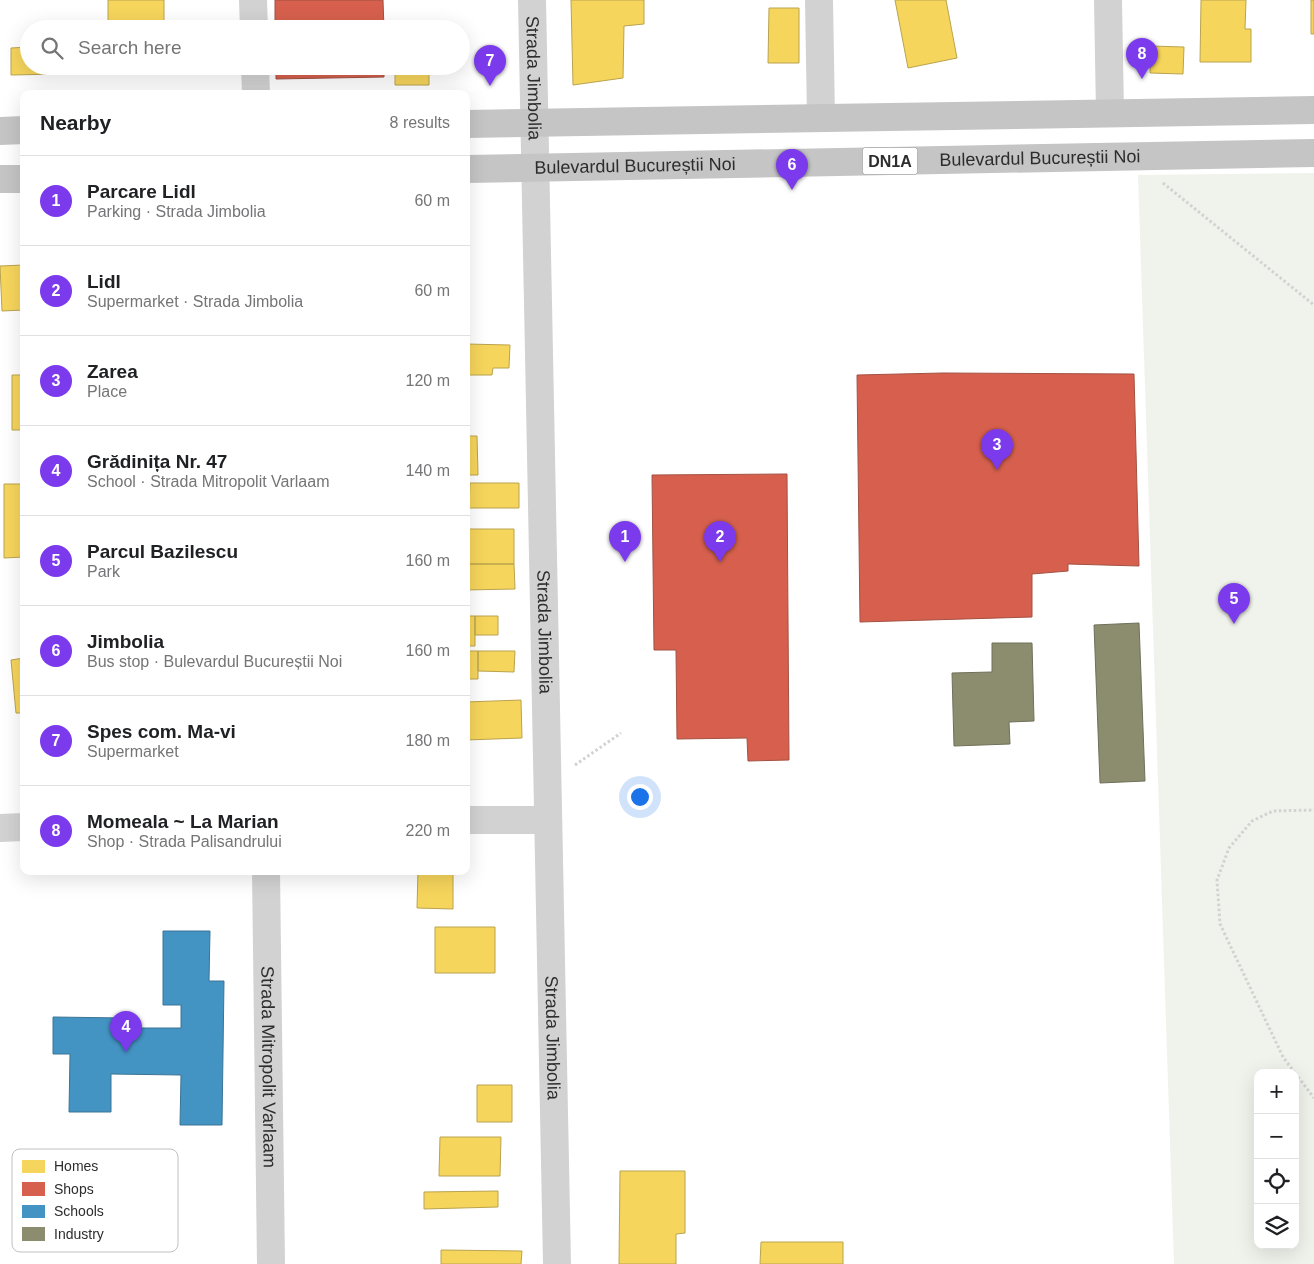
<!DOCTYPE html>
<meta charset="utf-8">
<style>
body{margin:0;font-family:Arial,sans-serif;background:#f6f6f6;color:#202124}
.controls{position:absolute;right:15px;bottom:15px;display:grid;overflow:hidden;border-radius:10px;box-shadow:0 5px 20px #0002}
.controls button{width:45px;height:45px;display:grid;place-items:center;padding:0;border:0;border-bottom:1px solid #e0e0e0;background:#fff;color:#202124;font:25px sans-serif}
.you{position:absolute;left:639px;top:796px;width:18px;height:18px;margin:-12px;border:4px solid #fff;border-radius:50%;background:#1a73e8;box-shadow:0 0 0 8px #1a73e833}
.badge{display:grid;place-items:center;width:32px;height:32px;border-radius:50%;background:#7c3aed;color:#fff;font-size:16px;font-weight:700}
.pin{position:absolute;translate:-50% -41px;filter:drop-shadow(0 1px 2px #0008)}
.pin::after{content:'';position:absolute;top:26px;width:18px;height:15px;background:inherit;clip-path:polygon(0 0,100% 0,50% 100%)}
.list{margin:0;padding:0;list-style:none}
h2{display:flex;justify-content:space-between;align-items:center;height:65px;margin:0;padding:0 20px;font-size:21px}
h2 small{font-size:16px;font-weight:400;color:#757577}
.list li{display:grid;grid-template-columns:32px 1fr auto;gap:15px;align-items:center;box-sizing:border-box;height:90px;padding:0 20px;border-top:1px solid #e0e0e0}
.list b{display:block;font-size:19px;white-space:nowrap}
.list p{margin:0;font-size:16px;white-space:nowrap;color:#757577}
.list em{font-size:16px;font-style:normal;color:#757577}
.icon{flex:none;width:28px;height:28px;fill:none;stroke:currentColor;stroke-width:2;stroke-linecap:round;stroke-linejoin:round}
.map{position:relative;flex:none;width:1314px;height:1264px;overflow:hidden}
.search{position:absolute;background:#fff;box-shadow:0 5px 20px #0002;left:20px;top:20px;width:450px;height:55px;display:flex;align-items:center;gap:12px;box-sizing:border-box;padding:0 18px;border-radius:28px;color:#757577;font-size:19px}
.panel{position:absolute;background:#fff;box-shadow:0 5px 20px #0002;left:20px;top:90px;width:450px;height:785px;border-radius:10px}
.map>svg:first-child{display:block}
.green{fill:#f0f3eb;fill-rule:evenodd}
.homes{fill:#f6d55c;stroke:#baa34e}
.shops{fill:#d6604d;stroke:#a35143}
.schools{fill:#4393c3;stroke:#3c7496}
.industry{fill:#8c8c6e;stroke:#70705a}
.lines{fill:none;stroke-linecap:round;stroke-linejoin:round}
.path{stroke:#d2d2d2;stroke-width:3;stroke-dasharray:2.5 2.5;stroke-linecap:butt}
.minor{stroke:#d2d2d2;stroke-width:28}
.primary{stroke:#c5c5c5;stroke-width:28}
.labels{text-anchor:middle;stroke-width:5;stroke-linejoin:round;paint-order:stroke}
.shield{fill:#fff;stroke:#6c6c6c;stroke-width:1}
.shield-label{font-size:16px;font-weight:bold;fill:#2d2d2d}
.street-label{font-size:18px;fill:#2d2d2d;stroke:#fff}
.key{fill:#fff;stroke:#c0c0c0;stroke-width:1}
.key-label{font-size:14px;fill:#2d2d2d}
</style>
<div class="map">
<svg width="1314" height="1264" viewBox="0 0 1314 1264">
<rect width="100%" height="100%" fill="#fff"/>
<path class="green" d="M 1314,173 L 1314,1264 L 1174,1264 L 1138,175 ZM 1258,1073 L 1295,1073 L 1295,1245 L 1258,1245 Z"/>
<path class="homes" d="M 108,0 L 164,0 L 164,29 L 108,29 Z
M 571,0 L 644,0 L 644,24 L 624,26 L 623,78 L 573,85 Z
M 895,0 L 946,0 L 957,58 L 908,68 Z
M 1201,0 L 1246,0 L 1245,29 L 1251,29 L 1251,62 L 1200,62 Z
M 1311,0 L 1314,0 L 1314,34 L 1311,34 Z
M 769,8 L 799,8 L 799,63 L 768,63 Z
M 396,21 L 430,21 L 429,29 L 396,29 Z
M 1151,46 L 1184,47 L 1183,74 L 1150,73 Z
M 29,47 L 29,66 L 108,66 L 108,73 L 11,75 L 11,48 Z
M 395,66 L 429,66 L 429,85 L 395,85 Z
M 24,265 L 24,310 L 2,311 L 0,266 Z
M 466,344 L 510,345 L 509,368 L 493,368 L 492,375 L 466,375 Z
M 12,375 L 24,375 L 24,430 L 12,430 Z
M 466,436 L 477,436 L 478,475 L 466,475 Z
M 470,483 L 519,483 L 519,508 L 469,508 Z
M 4,484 L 24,484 L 24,557 L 4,558 Z
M 466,529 L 514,529 L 514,564 L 466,564 Z
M 466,564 L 514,564 L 515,589 L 466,590 Z
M 466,616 L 475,616 L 475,646 L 466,646 Z
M 475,616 L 498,616 L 498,635 L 475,635 Z
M 466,651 L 478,651 L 478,679 L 466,679 Z
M 478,651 L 515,651 L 514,672 L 478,671 Z
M 24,658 L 24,713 L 16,713 L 11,660 Z
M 521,700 L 522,738 L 466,740 L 466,702 Z
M 418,871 L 453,871 L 453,909 L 417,908 Z
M 435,927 L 495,927 L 495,973 L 435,973 Z
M 477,1085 L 512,1085 L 512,1122 L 477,1122 Z
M 440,1137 L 501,1137 L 500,1176 L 439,1176 Z
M 620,1171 L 685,1171 L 685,1233 L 676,1234 L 676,1264 L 619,1264 Z
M 498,1191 L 498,1207 L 424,1209 L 424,1192 Z
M 761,1242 L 843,1242 L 843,1264 L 760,1264 Z
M 441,1250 L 522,1251 L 521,1264 L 441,1264 Z"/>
<path class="shops" d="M 275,0 L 383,0 L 384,29 L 275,29 Z
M 276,66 L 384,66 L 384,77 L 276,79 Z
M 943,373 L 1134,374 L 1139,566 L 1068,564 L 1068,571 L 1032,574 L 1032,617 L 860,622 L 857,375 Z
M 787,474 L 789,760 L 748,761 L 747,738 L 677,739 L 676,650 L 654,650 L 652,475 Z"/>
<path class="schools" d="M 163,931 L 210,931 L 209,981 L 224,981 L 222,1125 L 180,1125 L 181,1075 L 111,1074 L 111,1112 L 69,1112 L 70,1054 L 53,1054 L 53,1017 L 124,1018 L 124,1028 L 181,1028 L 181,1005 L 163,1005 Z"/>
<path class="industry" d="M 1139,623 L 1145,781 L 1100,783 L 1094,625 Z
M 992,643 L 1032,643 L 1034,721 L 1009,722 L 1010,744 L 954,746 L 952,673 L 992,672 Z"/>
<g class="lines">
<path class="path" d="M 1163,183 L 1314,305
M 575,765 L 621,733
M 1295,1073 L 1283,1057 L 1220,924 L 1217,880 L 1229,848 L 1252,821 L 1273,811 L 1314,810
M 1295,1073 L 1314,1098"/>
<g class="minor">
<path d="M 253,0 L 254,29"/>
<path id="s1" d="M 532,0 L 557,1264"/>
<path d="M 819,0 L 821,118"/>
<path d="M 1108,0 L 1110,113"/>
<path d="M 255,66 L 256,94"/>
<path d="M 466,820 L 548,820"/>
<path d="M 0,828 L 24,827"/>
<path id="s2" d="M 266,871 L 271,1264"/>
</g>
<g class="primary">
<path d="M 466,124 L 1314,110"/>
<path d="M 0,131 L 24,130"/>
<path id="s3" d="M 466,169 L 1314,153"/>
<path d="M 0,179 L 24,179"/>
</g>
</g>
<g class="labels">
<rect class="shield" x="862.5" y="147.5" width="55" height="27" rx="4"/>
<g class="shield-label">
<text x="890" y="167">DN1A</text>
</g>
<g class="street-label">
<text dy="6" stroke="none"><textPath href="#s1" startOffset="78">Strada Jimbolia</textPath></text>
<text dy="6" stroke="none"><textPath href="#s3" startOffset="574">Bulevardul Bucureștii Noi</textPath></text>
<text dy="6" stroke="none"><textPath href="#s3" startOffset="169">Bulevardul Bucureștii Noi</textPath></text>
<text dy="6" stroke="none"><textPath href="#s1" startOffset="632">Strada Jimbolia</textPath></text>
<text dy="6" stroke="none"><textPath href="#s1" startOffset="1038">Strada Jimbolia</textPath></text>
<text dy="6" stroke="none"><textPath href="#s2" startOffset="196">Strada Mitropolit Varlaam</textPath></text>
</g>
</g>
<rect x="12" y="1149" width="166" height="103" rx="8" class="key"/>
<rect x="22" y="1160" width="23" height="13" fill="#f6d55c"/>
<rect x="22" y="1182" width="23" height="14" fill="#d6604d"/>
<rect x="22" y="1205" width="23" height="13" fill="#4393c3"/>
<rect x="22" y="1227" width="23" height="14" fill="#8c8c6e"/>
<g class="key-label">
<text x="54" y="1171">Homes</text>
<text x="54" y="1194">Shops</text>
<text x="54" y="1216">Schools</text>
<text x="54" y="1239">Industry</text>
</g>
</svg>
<div class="controls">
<button>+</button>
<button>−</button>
<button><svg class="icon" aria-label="locate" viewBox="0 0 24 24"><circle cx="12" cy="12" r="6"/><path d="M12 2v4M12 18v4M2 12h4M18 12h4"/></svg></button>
<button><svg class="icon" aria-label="layers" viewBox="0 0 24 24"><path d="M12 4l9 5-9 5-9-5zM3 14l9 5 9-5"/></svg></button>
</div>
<div class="you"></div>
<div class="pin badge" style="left:625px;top:562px">1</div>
<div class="pin badge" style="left:720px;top:562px">2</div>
<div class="pin badge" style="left:997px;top:470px">3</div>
<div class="pin badge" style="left:126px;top:1052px">4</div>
<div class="pin badge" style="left:1234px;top:624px">5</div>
<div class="pin badge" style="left:792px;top:190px">6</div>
<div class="pin badge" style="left:490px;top:86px">7</div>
<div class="pin badge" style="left:1142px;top:79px">8</div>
<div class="search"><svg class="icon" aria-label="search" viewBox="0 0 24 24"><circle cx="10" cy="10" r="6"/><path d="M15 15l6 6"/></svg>Search here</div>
<section class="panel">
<h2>Nearby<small>8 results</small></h2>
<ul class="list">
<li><span class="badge">1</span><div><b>Parcare Lidl</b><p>Parking · Strada Jimbolia</p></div><em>60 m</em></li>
<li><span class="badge">2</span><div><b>Lidl</b><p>Supermarket · Strada Jimbolia</p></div><em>60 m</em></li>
<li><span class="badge">3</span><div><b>Zarea</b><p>Place</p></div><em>120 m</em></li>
<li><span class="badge">4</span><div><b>Grădinița Nr. 47</b><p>School · Strada Mitropolit Varlaam</p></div><em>140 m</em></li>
<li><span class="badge">5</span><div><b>Parcul Bazilescu</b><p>Park</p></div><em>160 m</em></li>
<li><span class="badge">6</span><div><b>Jimbolia</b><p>Bus stop · Bulevardul Bucureștii Noi</p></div><em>160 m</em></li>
<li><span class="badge">7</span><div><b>Spes com. Ma-vi</b><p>Supermarket</p></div><em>180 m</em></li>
<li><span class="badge">8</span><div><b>Momeala ~ La Marian</b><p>Shop · Strada Palisandrului</p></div><em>220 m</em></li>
</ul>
</section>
</div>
